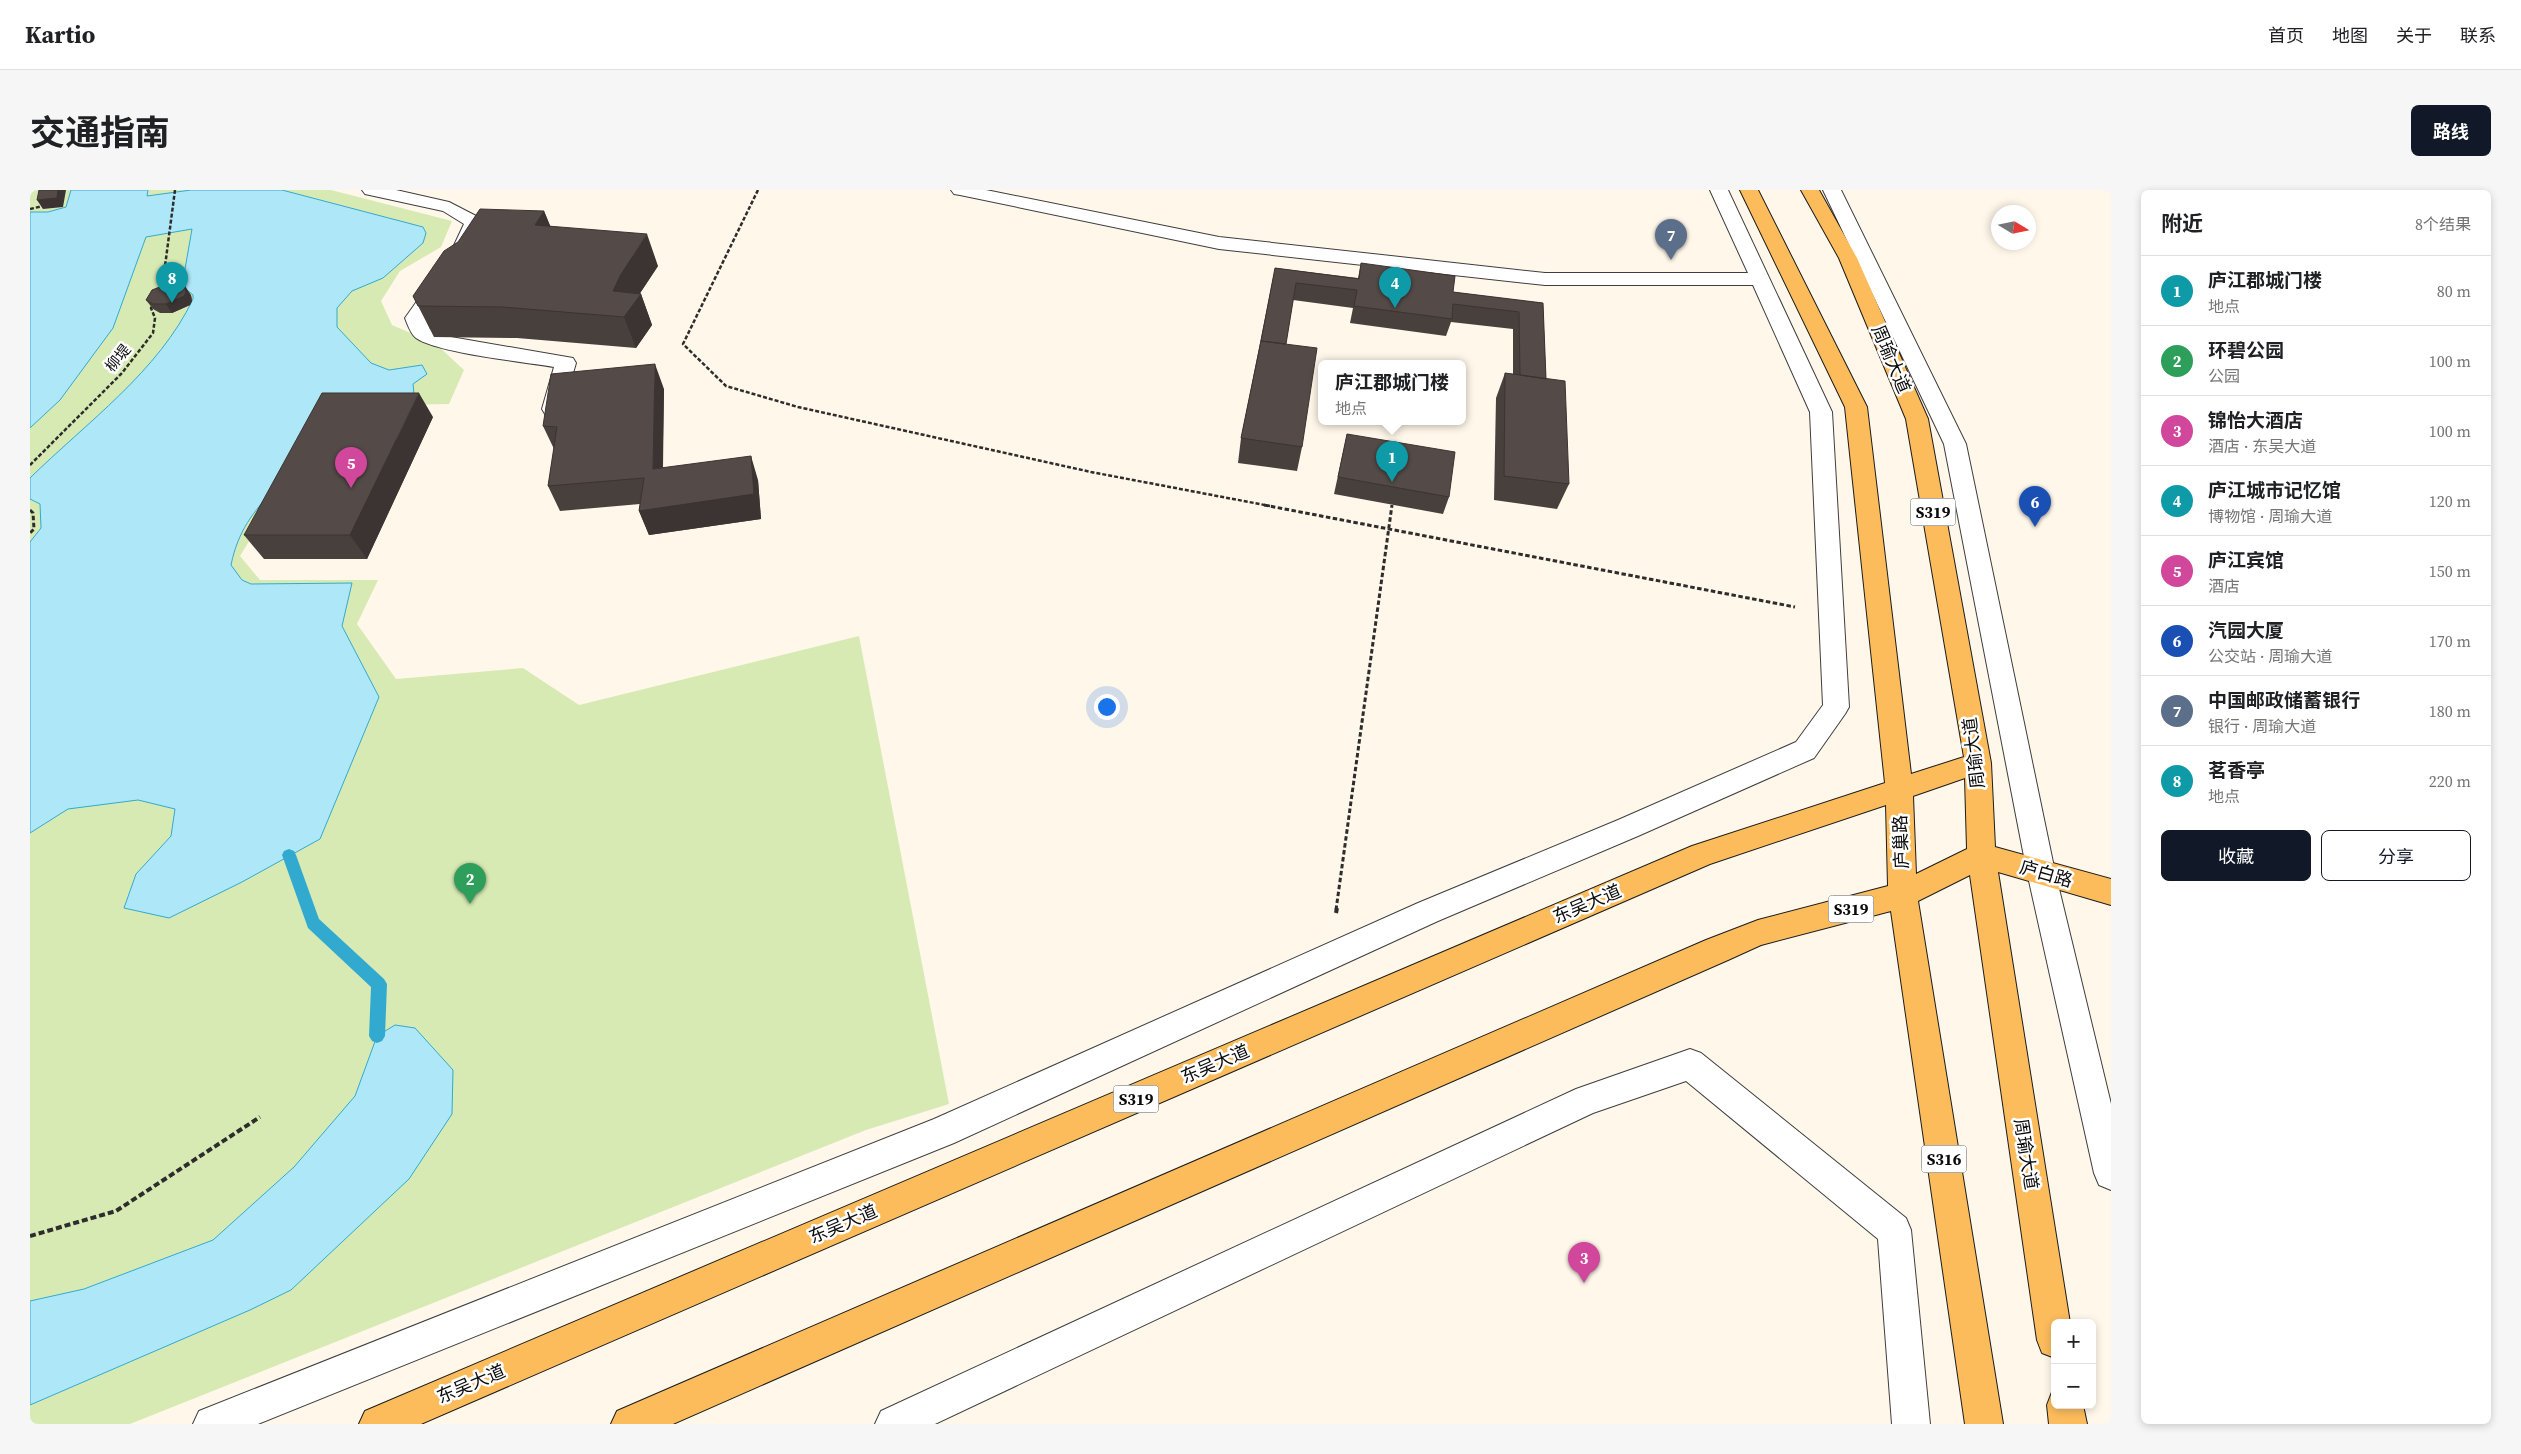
<!DOCTYPE html>
<html lang="zh">
<meta charset="utf-8">
<style>
body{margin:0;font-family:"Source Serif 4","Noto Sans SC",serif;background:#f6f6f6;color:#202124}
.controls{position:absolute;right:15px;bottom:15px;display:grid;overflow:hidden;border-radius:8px;box-shadow:0 2px 8px #0003}
.controls button{width:45px;height:45px;display:grid;place-items:center;padding:0;border:0;border-bottom:1px solid #e0e0e0;background:#fff;color:#202124;font:25px sans-serif}
.compass{position:absolute;left:1961px;top:15px;width:45px;height:45px;border-radius:50%;background:#fff;box-shadow:0 2px 8px #0003;rotate:100deg}
.you{position:absolute;left:1076px;top:516px;width:18px;height:18px;margin:-12px;border:4px solid #fff;border-radius:50%;background:#1a73e8;box-shadow:0 0 0 8px #1a73e833}
.badge{display:grid;place-items:center;width:32px;height:32px;border-radius:50%;background:#111827;color:#fff;font-size:16px;font-weight:700}
.pin{position:absolute;translate:-50% -41px;filter:drop-shadow(0 1px 2px #0008)}
.pin::after{content:'';position:absolute;top:26px;width:18px;height:15px;background:inherit;clip-path:polygon(0 0,100% 0,50% 100%)}
.popup{position:absolute;left:1288px;top:170px;width:148px;height:65px;box-sizing:border-box;display:grid;place-content:center;border-radius:8px;background:#fff;filter:drop-shadow(0 1px 4px #0005);font-size:16px;white-space:nowrap;color:#757577}
.popup b{font-size:19px;color:#202124}
.popup::after{content:'';position:absolute;left:50%;top:100%;margin-left:-10px;border:10px solid transparent;border-top-color:#fff}
.list{margin:0;padding:0;list-style:none}
h2{display:flex;justify-content:space-between;align-items:center;height:65px;margin:0;padding:0 20px;font-size:21px}
h2 small{font-size:16px;font-weight:400;color:#757577}
.list li{display:grid;grid-template-columns:32px 1fr auto;gap:15px;align-items:center;box-sizing:border-box;height:70px;padding:0 20px;border-top:1px solid #e0e0e0}
.list b{display:block;font-size:19px;white-space:nowrap}
.list p{margin:0;font-size:16px;white-space:nowrap;color:#757577}
.list em{font-size:16px;font-style:normal;color:#757577}
.actions{display:flex;gap:10px;padding:15px 20px}
.actions a{flex:1;padding:11px 0;border:1px solid #111827;border-radius:8px;text-align:center;font-size:18px;color:#111827}
.actions .main{background:#111827;color:#fff}
.map{position:relative;flex:none;width:2081px;height:1234px;overflow:hidden;border-radius:8px}
header{display:flex;align-items:center;gap:30px;box-sizing:border-box;height:70px;padding:0 25px;background:#fff;border-bottom:1px solid #e0e0e0}
header strong{font-size:24px}
nav{display:flex;gap:28px;margin-inline-start:auto;font-size:18px}
.intro{display:flex;align-items:center;justify-content:space-between;box-sizing:border-box;height:120px;padding:0 30px}
h1{margin:0;font-size:35px}
.button{padding:12px 22px;border-radius:8px;background:#111827;color:#fff;font-size:18px;font-weight:700}
main{display:flex;gap:30px;padding:0 30px}
aside{flex:1;background:#fff;border-radius:8px;box-shadow:0 2px 8px #0003}
.map>svg:first-child{display:block}
.green{fill:#d8eab3}
.water{fill:#ade7f8;stroke:#32aad0}
.lines{fill:none;stroke-linecap:round;stroke-linejoin:round}
.stream{fill:#32aad0;fill-rule:evenodd}
.minor-casing{stroke:#3e3e3e;stroke-width:2}
.major-casing{stroke:#1c1c1c;stroke-width:2}
.path-far2{stroke:#2d2d2d;stroke-width:2.5;stroke-dasharray:4 2;stroke-linecap:butt}
.path-far1{stroke:#2d2d2d;stroke-width:3;stroke-dasharray:4.5 2.5;stroke-linecap:butt}
.path{stroke:#2d2d2d;stroke-width:4;stroke-dasharray:6 3;stroke-linecap:butt}
.minor{fill:#fff;fill-rule:evenodd}
.major{fill:#fcbc5c;fill-rule:evenodd}
.wall{fill:#48403d}
.shaded-wall{fill:#3b3432}
.building{fill:#544a47;stroke:#3b3432}
.labels{text-anchor:middle;stroke-width:5;stroke-linejoin:round;paint-order:stroke}
.far-street-label{font-size:15px;fill:#0b0b0b;stroke:#fff}
.shield{fill:#fff;stroke:#545454;stroke-width:1}
.shield-label{font-size:16px;font-weight:bold;fill:#0b0b0b}
.street-label{font-size:18px;fill:#0b0b0b;stroke:#fff}
</style>
<header>
<strong>Kartio</strong>
<nav><a>首页</a><a>地图</a><a>关于</a><a>联系</a></nav>
</header>
<div class="intro"><h1>交通指南</h1><a class="button">路线</a></div>
<main>
<div class="map">
<svg width="2081" height="1234" viewBox="0 0 2081 1234">
<rect width="100%" height="100%" fill="#fff7e9"/>
<path class="green" d="M 0,0 L 301,0 L 422,31 L 411,57 L 370,81 L 351,111 L 362,135 L 406,154 L 434,180 L 419,214 L 320,216 L 291,234 L 210,366 L 230,390 L 348,390 L 327,434 L 366,489 L 493,478 L 549,515 L 829,446 L 919,914 L 836,940 L 100,1234 L 0,1234 Z"/>
<path class="water" d="M 41,0 L 118,0 L 117,6 L 161,0 L 252,0 L 393,37 L 396,43 L 393,53 L 353,88 L 322,101 L 307,118 L 307,137 L 341,173 L 359,180 L 392,175 L 397,184 L 383,194 L 384,204 L 246,297 C 223,322 208,341 201,375 L 212,390 L 221,394 L 322,393 L 312,436 L 349,507 L 290,649 L 212,692 L 139,728 L 94,718 L 106,684 L 141,646 L 145,619 L 108,610 L 38,619 L 0,643 L 0,352 L 11,338 L 10,314 L 0,309 L 0,288 C 56,233 129,181 163,109 L 163,105 L 152,96 L 162,39 L 116,47 L 83,138 L 30,210 L 0,238 L 0,22 L 18,22 L 36,17 Z
M 365,835 L 385,838 L 423,880 L 422,924 L 379,989 L 261,1100 L 220,1120 L 0,1215 L 0,1111 L 54,1099 L 183,1050 L 264,977 L 325,906 L 347,846 Z"/>
<g class="lines">
<path class="stream" d="M 259,659 L 264,661 L 266,665 L 289,729 L 354,789 L 357,794 L 355,846 L 352,851 L 347,853 L 342,851 L 339,846 L 341,797 L 278,738 L 252,665 L 254,661 Z"/>
<defs>
<path id="minor" d="M 332,0 L 366,0 L 419,12 L 450,28 L 453,32 L 437,66 L 395,128 L 400,139 L 421,147 L 543,168 L 546,173 L 531,224 L 523,226 L 515,224 L 512,219 L 524,177 C 495,172 407,163 386,148 C 380,143 378,135 375,128 L 419,66 L 434,34 L 413,21 L 335,4 Z
M 921,0 L 956,0 L 1189,47 L 1515,83 L 1718,83 L 1680,0 L 1698,0 L 1802,222 L 1819,517 L 1815,524 L 1784,568 L 1608,646 L 1408,731 L 924,953 L 228,1234 L 163,1234 L 169,1221 L 904,929 L 1388,713 L 1588,630 L 1766,552 L 1793,515 L 1780,222 L 1723,95 L 1515,95 L 1189,59 L 930,5 L 924,4 Z
M 1793,0 L 1811,0 L 1936,254 L 2025,682 L 2081,914 L 2081,1000 L 2069,995 L 2064,983 L 1997,682 L 1914,254 Z
M 1660,859 L 1671,863 L 1876,1028 L 1881,1040 L 1900,1234 L 1862,1234 L 1848,1049 L 1656,891 L 1563,923 L 905,1234 L 845,1234 L 851,1221 L 1546,899 Z"/>
<path id="major" d="M 1710,0 L 1728,0 L 1837,217 L 1881,584 L 1934,567 L 1876,229 L 1809,68 L 1771,0 L 1789,0 L 1827,68 L 1898,229 L 1961,573 L 1965,657 L 2081,689 L 2081,715 L 1968,682 L 2040,1133 L 2025,1133 L 2025,1168 L 2012,1163 L 2007,1150 L 1940,685 L 1888,711 L 1973,1234 L 1935,1234 L 1861,721 L 1731,755 L 1698,770 L 643,1234 L 581,1234 L 587,1221 L 1676,750 L 1728,730 L 1858,696 L 1856,615 L 1680,674 L 391,1234 L 329,1234 L 335,1221 L 1662,656 L 1855,593 L 1815,217 ZM 1935,588 L 1937,659 L 1886,684 L 1883,606 Z
M 2025,1201 L 2025,1215 L 2053,1215 L 2057,1234 L 2019,1234 L 2017,1215 L 2022,1202 Z"/>
</defs>
<use href="#minor" class="minor-casing"/>
<use href="#major" class="major-casing"/>
<path class="path-far2" d="M 728,0 L 653,154 L 696,196 L 768,217 L 1061,282 L 1240,316
M 0,19 L 13,16
M 132,99 L 145,0
M 0,275 L 92,183 L 123,143 L 125,128 L 121,118 L 124,113"/>
<path class="path-far1" d="M 1234,315 L 1765,417
M 0,320 L 3,323 L 4,339 L 0,343
M 1306,720 L 1362,315"/>
<path class="path" d="M 1306,723 L 1307,718
M 0,1046 L 86,1021 L 230,927"/>
<use href="#minor" class="minor"/>
<use href="#major" class="major"/>
</g>
<path class="wall" d="M 514,21 L 520,36 L 628,76 L 610,103 L 611,104 L 622,135 L 606,158 L 487,148 L 404,147 L 383,106 Z
M 1331,73 L 1423,102 L 1513,113 L 1516,189 L 1539,294 L 1527,319 L 1464,310 L 1466,208 L 1475,183 L 1483,184 L 1483,139 L 1421,132 L 1416,146 L 1320,133 L 1323,118 L 1263,110 L 1256,154 L 1272,257 L 1267,281 L 1208,273 L 1211,248 L 1245,78 L 1328,88 Z
M 161,105 L 162,111 L 160,115 L 142,123 L 130,123 L 123,119 L 116,110 Z
M 634,199 L 633,278 L 728,290 L 731,329 L 619,345 L 609,321 L 610,314 L 530,321 L 518,296 L 524,259 L 513,236 Z
M 403,227 L 337,369 L 234,369 L 214,345 Z
M 1317,244 L 1419,307 L 1413,324 L 1304,304 Z"/>
<path class="shaded-wall" d="M 28,0 L 36,0 L 33,17 L 13,19 L 7,10 Z
M 514,21 L 527,52 L 505,35 Z
M 617,44 L 628,76 L 601,117 L 611,104 L 622,135 L 606,158 L 594,127 L 583,101 L 590,86 Z
M 155,96 L 161,105 L 162,111 L 160,115 L 142,123 L 136,114 Z
M 625,174 L 634,199 L 632,303 L 623,279 Z
M 389,203 L 403,227 L 337,369 L 320,345 Z
M 721,266 L 728,290 L 731,329 L 619,345 L 609,321 Z"/>
<path class="building" d="M 9,0 L 28,0 L 27,8 L 7,10 Z
M 450,19 L 514,21 L 505,35 L 617,44 L 590,86 L 583,101 L 611,104 L 594,127 L 472,117 L 388,116 L 383,106 L 414,61 L 428,52 Z
M 1331,73 L 1425,86 L 1423,102 L 1513,113 L 1516,189 L 1490,185 L 1489,122 L 1423,114 L 1422,129 L 1324,116 L 1327,100 L 1266,93 L 1256,154 L 1231,151 L 1245,78 L 1329,89 Z
M 140,93 L 155,96 L 156,102 L 154,106 L 136,114 L 123,114 L 116,110 L 122,100 Z
M 1231,151 L 1287,158 L 1272,257 L 1211,248 Z
M 625,174 L 623,279 L 721,266 L 724,304 L 609,321 L 614,288 L 518,296 L 527,237 L 513,236 L 521,184 Z
M 1475,183 L 1535,191 L 1539,294 L 1474,286 Z
M 292,203 L 389,203 L 320,345 L 214,345 Z
M 1317,244 L 1425,262 L 1419,307 L 1308,287 Z"/>
<g class="labels">
<g class="far-street-label">
<text transform="translate(88 168) rotate(-51)" y="5">柳堤</text>
</g>
<g class="shield">
<rect x="1880.5" y="308.5" width="45" height="27" rx="4"/>
<rect x="1798.5" y="705.5" width="45" height="27" rx="4"/>
<rect x="1083.5" y="895.5" width="45" height="27" rx="4"/>
<rect x="1891.5" y="955.5" width="45" height="27" rx="4"/>
</g>
<g class="shield-label">
<text x="1903" y="328">S319</text>
<text x="1821" y="725">S319</text>
<text x="1106" y="915">S319</text>
<text x="1914" y="975">S316</text>
</g>
<g class="street-label">
<text transform="translate(1861 169) rotate(67)" y="6">周瑜大道</text>
<text transform="translate(1944 563) rotate(-97)" y="6">周瑜大道</text>
<text transform="translate(1871 652) rotate(-92)" y="6">庐巢路</text>
<text transform="translate(2016 684) rotate(16)" y="6">庐白路</text>
<text transform="translate(1557 714) rotate(-23)" y="6">东吴大道</text>
<text transform="translate(1185 874) rotate(-23)" y="6">东吴大道</text>
<text transform="translate(1996 964) rotate(81)" y="6">周瑜大道</text>
<text transform="translate(813 1034) rotate(-23)" y="6">东吴大道</text>
<text transform="translate(441 1194) rotate(-23)" y="6">东吴大道</text>
</g>
</g>
</svg>
<div class="controls">
<button>+</button>
<button>−</button>
</div>
<svg class="compass" viewBox="-18 -18 36 36"><path d="M0-13l5 13h-10z" fill="#e53935"/><path d="M0 13l5-13h-10z" fill="#757577"/></svg>
<div class="you"></div>
<div class="pin badge" style="left:1362px;top:292px;background:#0f9aa8">1</div>
<div class="popup"><b>庐江郡城门楼</b>地点</div>
<div class="pin badge" style="left:440px;top:714px;background:#2e9e5b">2</div>
<div class="pin badge" style="left:1554px;top:1093px;background:#d1479c">3</div>
<div class="pin badge" style="left:1365px;top:118px;background:#0f9aa8">4</div>
<div class="pin badge" style="left:321px;top:298px;background:#d1479c">5</div>
<div class="pin badge" style="left:2005px;top:337px;background:#1a4fb4">6</div>
<div class="pin badge" style="left:1641px;top:70px;background:#5c6f8a">7</div>
<div class="pin badge" style="left:142px;top:113px;background:#0f9aa8">8</div>
</div>
<aside>
<h2>附近<small>8个结果</small></h2>
<ul class="list">
<li><span class="badge" style="background:#0f9aa8">1</span><div><b>庐江郡城门楼</b><p>地点</p></div><em>80 m</em></li>
<li><span class="badge" style="background:#2e9e5b">2</span><div><b>环碧公园</b><p>公园</p></div><em>100 m</em></li>
<li><span class="badge" style="background:#d1479c">3</span><div><b>锦怡大酒店</b><p>酒店 · 东吴大道</p></div><em>100 m</em></li>
<li><span class="badge" style="background:#0f9aa8">4</span><div><b>庐江城市记忆馆</b><p>博物馆 · 周瑜大道</p></div><em>120 m</em></li>
<li><span class="badge" style="background:#d1479c">5</span><div><b>庐江宾馆</b><p>酒店</p></div><em>150 m</em></li>
<li><span class="badge" style="background:#1a4fb4">6</span><div><b>汽园大厦</b><p>公交站 · 周瑜大道</p></div><em>170 m</em></li>
<li><span class="badge" style="background:#5c6f8a">7</span><div><b>中国邮政储蓄银行</b><p>银行 · 周瑜大道</p></div><em>180 m</em></li>
<li><span class="badge" style="background:#0f9aa8">8</span><div><b>茗香亭</b><p>地点</p></div><em>220 m</em></li>
</ul>
<div class="actions"><a class="main">收藏</a><a>分享</a></div>
</aside>
</main>
